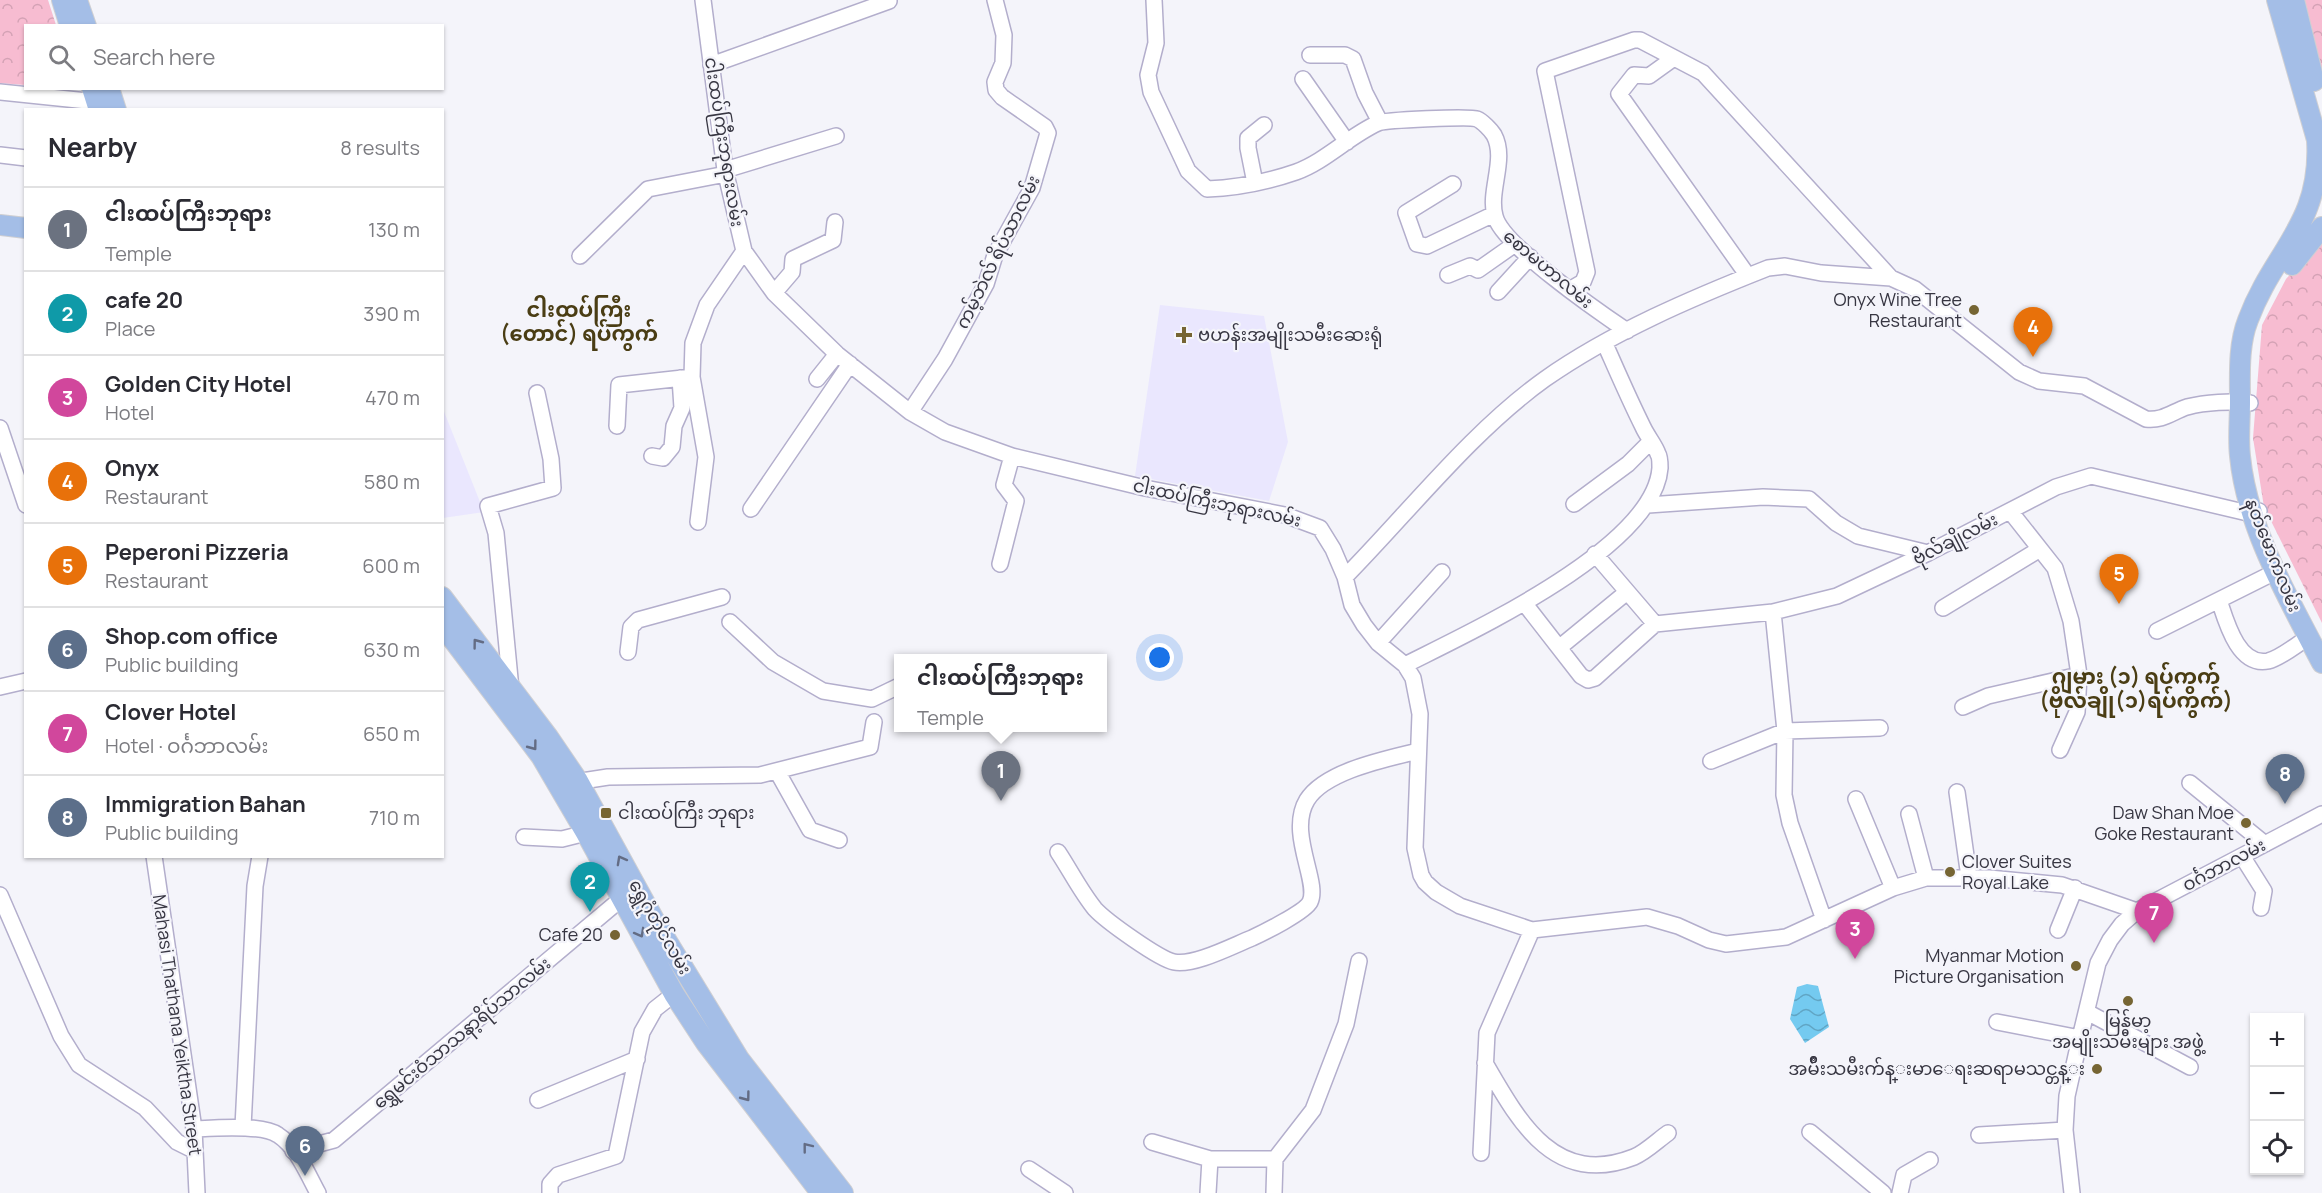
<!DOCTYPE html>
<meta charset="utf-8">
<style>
body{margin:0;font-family:Manrope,"Noto Sans Myanmar",sans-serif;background:#f2f2f3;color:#2b2b33}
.controls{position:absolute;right:18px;bottom:18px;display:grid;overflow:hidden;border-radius:0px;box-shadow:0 2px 4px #0004}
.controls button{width:54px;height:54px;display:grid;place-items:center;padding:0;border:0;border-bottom:2px solid #e1e1e2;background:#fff;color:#2b2b33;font:30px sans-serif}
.you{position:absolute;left:1160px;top:658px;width:21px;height:21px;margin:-15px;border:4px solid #fff;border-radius:50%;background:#1a73e8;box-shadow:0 0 0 9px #1a73e833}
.badge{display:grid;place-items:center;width:39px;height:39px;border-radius:50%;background:#ea580c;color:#fff;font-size:20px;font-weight:700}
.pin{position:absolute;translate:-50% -50px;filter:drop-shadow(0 2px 3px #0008)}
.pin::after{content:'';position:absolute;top:32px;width:21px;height:18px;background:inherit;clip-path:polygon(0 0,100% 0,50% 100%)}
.popup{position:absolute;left:894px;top:654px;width:213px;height:78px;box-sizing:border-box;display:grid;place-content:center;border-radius:0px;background:#fff;filter:drop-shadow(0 2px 4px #0005);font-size:20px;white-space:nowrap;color:#7c7c81}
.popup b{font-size:22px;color:#2b2b33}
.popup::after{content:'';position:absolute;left:50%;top:100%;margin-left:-12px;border:12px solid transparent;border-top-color:#fff}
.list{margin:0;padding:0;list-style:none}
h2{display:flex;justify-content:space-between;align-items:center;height:78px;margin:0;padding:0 24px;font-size:26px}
h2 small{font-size:20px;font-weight:400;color:#7c7c81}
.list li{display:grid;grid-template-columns:39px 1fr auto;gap:18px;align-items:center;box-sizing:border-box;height:84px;padding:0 24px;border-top:2px solid #e1e1e2}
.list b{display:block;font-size:22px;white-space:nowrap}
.list p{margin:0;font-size:20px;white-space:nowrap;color:#7c7c81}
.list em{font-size:20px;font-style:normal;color:#7c7c81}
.icon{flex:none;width:33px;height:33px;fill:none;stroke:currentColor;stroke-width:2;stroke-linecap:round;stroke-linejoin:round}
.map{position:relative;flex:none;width:2322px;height:1193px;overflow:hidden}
.search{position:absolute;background:#fff;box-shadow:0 2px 4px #0004;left:24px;top:24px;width:420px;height:66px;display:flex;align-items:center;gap:15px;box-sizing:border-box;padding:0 21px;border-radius:0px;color:#7c7c81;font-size:22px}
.panel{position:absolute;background:#fff;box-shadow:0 2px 4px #0004;left:24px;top:108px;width:420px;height:750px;border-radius:0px}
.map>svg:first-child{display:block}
.built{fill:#eae7fe}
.forest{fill:url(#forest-crowns)}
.water{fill:url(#water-waves)}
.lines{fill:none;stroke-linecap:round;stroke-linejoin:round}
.minor-casing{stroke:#b3aecc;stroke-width:18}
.major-casing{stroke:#cfcfd2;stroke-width:22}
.minor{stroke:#fff;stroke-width:15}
.major{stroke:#a4bee7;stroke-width:20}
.oneway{stroke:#636c84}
.poi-dot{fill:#766533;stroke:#f4f4fa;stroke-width:2}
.labels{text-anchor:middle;stroke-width:4.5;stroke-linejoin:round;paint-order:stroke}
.street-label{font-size:18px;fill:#373642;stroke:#f4f4fa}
.poi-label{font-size:18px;fill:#373642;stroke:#f4f4fa;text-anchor:end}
.quarter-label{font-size:21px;font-weight:bold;fill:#4a3d14;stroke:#f4f4fa}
</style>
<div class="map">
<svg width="2322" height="1193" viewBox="0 0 2322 1193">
<defs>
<pattern id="forest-crowns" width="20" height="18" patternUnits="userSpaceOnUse" patternTransform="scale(1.5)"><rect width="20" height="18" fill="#f7bcd1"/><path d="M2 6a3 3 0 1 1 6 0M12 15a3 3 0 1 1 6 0" fill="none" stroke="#d4a2b5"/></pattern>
<pattern id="water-waves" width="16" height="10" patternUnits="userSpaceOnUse" patternTransform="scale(1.5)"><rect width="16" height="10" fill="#74caf0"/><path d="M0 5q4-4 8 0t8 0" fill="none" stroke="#60a5c4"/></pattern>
</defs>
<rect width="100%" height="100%" fill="#f4f4fa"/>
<path class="built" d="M 1160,305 L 1264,316 L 1288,442 L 1269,501 L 1135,476 Z
M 443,409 L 484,512 L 443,518 Z"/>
<path class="forest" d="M 0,0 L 48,0 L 56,25 L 26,26 L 25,85 L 0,83 Z
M 2300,0 L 2322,0 L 2322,81 Z
M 2322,240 L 2322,623 L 2264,507 L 2253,438 L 2262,325 L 2286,279 Z"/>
<path class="water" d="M 1807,984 L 1818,986 L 1829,1027 L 1805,1043 L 1790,1019 L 1797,987 Z"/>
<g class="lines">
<defs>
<path id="minor" d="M 703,0 L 725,170 L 744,251 L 774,293 L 837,354 L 910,412 L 945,432 L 1012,456 L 1145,488 L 1285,515 L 1320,528 L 1333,549 L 1345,577 L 1352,605 L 1364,625 L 1378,643 L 1405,665 L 1413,678 L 1420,714 L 1415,848 L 1421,875 L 1425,882 L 1436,892 L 1460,906 L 1532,930 L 1647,917 L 1678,926 L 1709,940 L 1726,944 L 1786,937 L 1893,888 L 1926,878 L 1989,878 L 2062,885 L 2137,911
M 1154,0 L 1156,43 L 1148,75 L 1151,92 L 1188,171 L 1207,189 C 1238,188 1267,182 1296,172 C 1326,161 1349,136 1378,123 C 1385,120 1470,116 1477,119 C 1482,121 1491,130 1494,135 C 1507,159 1488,191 1495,216 C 1502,245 1599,312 1627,331
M 1310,55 L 1345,55 L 1353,59 L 1365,93 L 1380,122
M 1674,58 L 1649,76 L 1634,75 L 1619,94 L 1748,276
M 711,65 L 889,1
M 1303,79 L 1347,142
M 0,92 L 97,102 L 106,99
M 0,155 L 26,158
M 725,170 L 836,136
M 1255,183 L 1248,148 L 1248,138 L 1264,125
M 1453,184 L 1406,213 L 1417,244 L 1427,246 L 1494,214
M 580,256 L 648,189 L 726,174
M 1448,275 L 1470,266 L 1478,270 L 1515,244
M 1571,289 L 1583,282 L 1587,272 L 1545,71 L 1634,40 L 1640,40 L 1703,73 L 1891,278
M 1498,292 L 1530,257
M 774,293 L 792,272 L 793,259 L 833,240 L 835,222
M 817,379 L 837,354
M 910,412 L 945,359 L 986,284 L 995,255 L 1032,188 L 1048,133 L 1045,127 L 1002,97 L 996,90 L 995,82 L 1003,63 L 1004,35 L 995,0
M 617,426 L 619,385 L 692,377
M 0,428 L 26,505
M 652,456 L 663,458 L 672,447 L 674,426 L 682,408 L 680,378
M 1574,504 L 1628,464 L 1650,442
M 1648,505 L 1763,497 L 1809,499 L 1836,523 L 1858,536 L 1928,553
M 751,509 L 850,364
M 2010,511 L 2055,568 L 2071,621 L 2079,675 L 2077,712 L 2060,750
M 698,522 L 706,457 L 692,377 L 693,343 L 707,305 L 744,251
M 1595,554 L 1655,624
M 1000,564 L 1016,501 L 1004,485 L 1012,456
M 1345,577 C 1408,513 1472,431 1545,379 C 1612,332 1692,298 1768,268 L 1785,266 L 1821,273 L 1891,278 L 1915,289 L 2019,372 L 2039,381 L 2084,386 L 2146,419 C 2163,421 2172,412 2187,407 C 2206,402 2231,401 2250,403
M 2219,600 C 2226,621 2238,667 2268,661 C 2281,658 2297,644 2309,637
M 1525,604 L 1581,676 L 1588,680 L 1595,678 L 1655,624
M 1943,608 L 2040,549
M 1773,612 L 1785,731 L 1784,795 L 1790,823 L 1824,920
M 730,622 L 773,662 L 823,691 L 872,699 L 899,686
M 1655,624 L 1773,612 L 1837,596 L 1928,553 L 2056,487 L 2091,476 L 2252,514 L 2259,511
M 2157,631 L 2277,571
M 1378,643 L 1442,572
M 1560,647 L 1627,592
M 628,652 L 631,627 L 638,620 L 722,597
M 1405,665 C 1470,632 1654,548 1660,468 C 1660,464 1660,457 1658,454 C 1655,445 1647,436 1643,427 C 1629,399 1617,371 1605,344
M 0,687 L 26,681
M 511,689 L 496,533 L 488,506 L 553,488 L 551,459 L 537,393
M 1963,707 L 1988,696 L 2079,675
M 1711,761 L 1785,731 L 1880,728
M 777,771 L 810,830 L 839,840
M 569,783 L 608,777 L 760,775 L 870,747 L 874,722
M 2190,783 L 2265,844
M 1957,792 L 1969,877
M 1856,799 L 1893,888
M 1909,814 L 1926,878
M 524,837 L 562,839 L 586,833
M 1058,852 C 1070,870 1081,892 1095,909 C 1106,921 1159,959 1174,962 C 1194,966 1232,946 1252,938 C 1263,933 1305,912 1310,902 C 1320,882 1287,833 1307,800 C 1325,771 1386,759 1418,751
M 154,856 L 194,1129 L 197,1193
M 2242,856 L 2264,891 L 2261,908
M 0,895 L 61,1036 L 79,1065 L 145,1108 L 177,1142 L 195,1151
M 2058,930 L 2075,888
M 2087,1012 L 2190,1067
M 1997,1022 L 2080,1038
M 1485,1063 C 1519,1122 1555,1188 1634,1157 C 1646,1152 1658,1140 1668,1133
M 538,1100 L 637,1059
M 243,1127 L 255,886 L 260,856
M 194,1129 C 214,1128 262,1124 278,1135 C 297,1147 308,1175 318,1193
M 1810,1132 L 1883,1193
M 1979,1135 L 2065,1130
M 1152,1142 L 1210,1159 L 1275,1159 L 1274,1193
M 293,1151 L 334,1140 L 621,899
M 1481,1153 L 1487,1033 L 1532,930
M 1275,1159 L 1313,1110 L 1346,1024 L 1359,961
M 1029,1169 L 1065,1193
M 550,1193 L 550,1184 L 558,1175 L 616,1156 L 642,1032 L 655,1009 L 674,994
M 1208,1193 L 1210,1159
M 1900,1193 L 1904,1175 L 1930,1160
M 2072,1193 L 2065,1130 L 2067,1096 L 2080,1038 L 2098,963 L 2110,940 L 2122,924 L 2137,911 L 2322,814"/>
<path id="major" d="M 62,0 L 70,26
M 77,0 L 86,26
M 2277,0 L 2317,140 C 2322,224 2274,250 2248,320 C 2238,345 2240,376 2240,402 C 2240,420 2238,438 2240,456 C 2247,529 2289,599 2322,663
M 2294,0 L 2314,81
M 92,88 L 99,110
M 109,88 L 116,110
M 0,225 L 26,228
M 2292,265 L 2322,227
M 442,597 L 548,737 L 578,781 L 657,925 L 739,1059 L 843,1193
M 442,625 L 541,756 L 586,833 L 674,994 L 706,1043 L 821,1193"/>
</defs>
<use href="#minor" class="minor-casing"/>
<use href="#major" class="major-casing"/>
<use href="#minor" class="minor"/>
<use href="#major" class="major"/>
</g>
<defs><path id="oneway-chevron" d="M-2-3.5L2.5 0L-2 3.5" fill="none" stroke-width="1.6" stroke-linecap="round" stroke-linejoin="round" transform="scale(1.5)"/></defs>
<g class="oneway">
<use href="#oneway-chevron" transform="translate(477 643) rotate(-127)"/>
<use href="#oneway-chevron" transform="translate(533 746) rotate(53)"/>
<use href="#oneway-chevron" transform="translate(621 860) rotate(-119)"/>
<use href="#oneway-chevron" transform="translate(640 933) rotate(61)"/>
<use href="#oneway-chevron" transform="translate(746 1097) rotate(53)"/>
<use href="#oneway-chevron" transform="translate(807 1147) rotate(-128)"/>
</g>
<g class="poi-dot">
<circle cx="1974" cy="310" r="6"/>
<path d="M1181 326h6v6h6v6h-6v6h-6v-6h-6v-6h6z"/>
<rect x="600" y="807" width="12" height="12" rx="3"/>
<circle cx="2246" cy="823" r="6"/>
<circle cx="1950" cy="872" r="6"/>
<circle cx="615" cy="935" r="6"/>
<circle cx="2076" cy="966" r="6"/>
<circle cx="2128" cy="1001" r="6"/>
<circle cx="2097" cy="1069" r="6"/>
</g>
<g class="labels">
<g class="street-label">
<text transform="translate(724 142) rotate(81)" y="6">ငါးထပ်ကြီးဘုရားလမ်း</text>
<text transform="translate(998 252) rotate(-64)" y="6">ကမ့်ဘဲလ် ရိပ်သာလမ်း</text>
<text transform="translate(1548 269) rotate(40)" y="6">စောမဟာလမ်း</text>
<text transform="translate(1217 503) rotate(12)" y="6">ငါးထပ်ကြီးဘုရားလမ်း</text>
<text transform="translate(1955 539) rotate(-27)" y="6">ဗိုလ်ချိုလမ်း</text>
<text transform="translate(2273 555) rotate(68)" y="6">နတ်မောက်လမ်း</text>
<text transform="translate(2224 865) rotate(-28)" y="6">ဝင်္ဂဘာလမ်း</text>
<text transform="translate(660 927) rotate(60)" y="6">ရွှေဂုံတိုင်လမ်း</text>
<text transform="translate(177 1025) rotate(82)" y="6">Mahasi Thathana Yeiktha Street</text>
<text transform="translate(462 1033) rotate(-40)" y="6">ရွှေမင်းဝံသာသနာ့ရိပ်သာလမ်း</text>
</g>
<g class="poi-label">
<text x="1962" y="306">Onyx Wine Tree<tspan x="1962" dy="21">Restaurant</tspan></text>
<text x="1198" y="341" text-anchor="start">ဗဟန်းအမျိုးသမီးဆေးရုံ</text>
<text x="618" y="819" text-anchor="start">ငါးထပ်ကြီး ဘုရား</text>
<text x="2234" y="819">Daw Shan Moe<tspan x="2234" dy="21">Goke Restaurant</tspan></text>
<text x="1962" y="868" text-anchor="start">Clover Suites<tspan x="1962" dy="21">Royal Lake</tspan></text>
<text x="603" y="941">Cafe 20</text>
<text x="2064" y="962">Myanmar Motion<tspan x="2064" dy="21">Picture Organisation</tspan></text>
<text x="2128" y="1027" text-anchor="middle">မြန်မာ့<tspan x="2128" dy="21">အမျိုးသမီးများ အဖွဲ့</tspan></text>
<text x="2085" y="1075">အမ်ိဳးသမီးက်န္းမာေရးဆရာမသင္တန္း</text>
</g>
<g class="quarter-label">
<text x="579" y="317">ငါးထပ်ကြီး<tspan x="579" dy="24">(တောင်) ရပ်ကွက်</tspan></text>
<text x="2136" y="684">ဂျမား (၁) ရပ်ကွက်<tspan x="2136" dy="24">(ဗိုလ်ချို(၁)ရပ်ကွက်)</tspan></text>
</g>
</g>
</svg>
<div class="controls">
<button>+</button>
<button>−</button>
<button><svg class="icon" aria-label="locate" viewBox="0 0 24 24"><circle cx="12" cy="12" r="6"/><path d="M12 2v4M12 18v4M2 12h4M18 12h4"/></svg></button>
</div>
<div class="you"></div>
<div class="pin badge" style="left:1001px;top:801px;background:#6b7280">1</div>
<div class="popup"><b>ငါးထပ်ကြီးဘုရား</b>Temple</div>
<div class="pin badge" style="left:590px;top:912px;background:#0f9aa8">2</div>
<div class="pin badge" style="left:1855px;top:959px;background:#d1479c">3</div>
<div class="pin badge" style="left:2033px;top:357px;background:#e8710a">4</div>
<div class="pin badge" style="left:2119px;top:604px;background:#e8710a">5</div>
<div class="pin badge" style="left:305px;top:1176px;background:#5c6f8a">6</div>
<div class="pin badge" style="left:2154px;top:943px;background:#d1479c">7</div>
<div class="pin badge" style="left:2285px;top:804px;background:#5c6f8a">8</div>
<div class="search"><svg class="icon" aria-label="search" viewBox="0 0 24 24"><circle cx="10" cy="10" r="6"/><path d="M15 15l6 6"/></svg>Search here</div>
<section class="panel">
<h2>Nearby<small>8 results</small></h2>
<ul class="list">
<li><span class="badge" style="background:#6b7280">1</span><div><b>ငါးထပ်ကြီးဘုရား</b><p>Temple</p></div><em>130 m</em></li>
<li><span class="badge" style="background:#0f9aa8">2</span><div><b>cafe 20</b><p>Place</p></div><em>390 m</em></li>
<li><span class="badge" style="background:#d1479c">3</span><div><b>Golden City Hotel</b><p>Hotel</p></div><em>470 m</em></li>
<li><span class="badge" style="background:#e8710a">4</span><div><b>Onyx</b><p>Restaurant</p></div><em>580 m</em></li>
<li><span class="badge" style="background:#e8710a">5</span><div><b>Peperoni Pizzeria</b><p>Restaurant</p></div><em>600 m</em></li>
<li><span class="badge" style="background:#5c6f8a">6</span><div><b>Shop.com office</b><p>Public building</p></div><em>630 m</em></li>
<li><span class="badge" style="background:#d1479c">7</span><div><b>Clover Hotel</b><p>Hotel · ဝင်္ဂဘာလမ်း</p></div><em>650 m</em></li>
<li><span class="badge" style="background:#5c6f8a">8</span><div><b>Immigration Bahan</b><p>Public building</p></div><em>710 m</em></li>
</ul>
</section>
</div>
